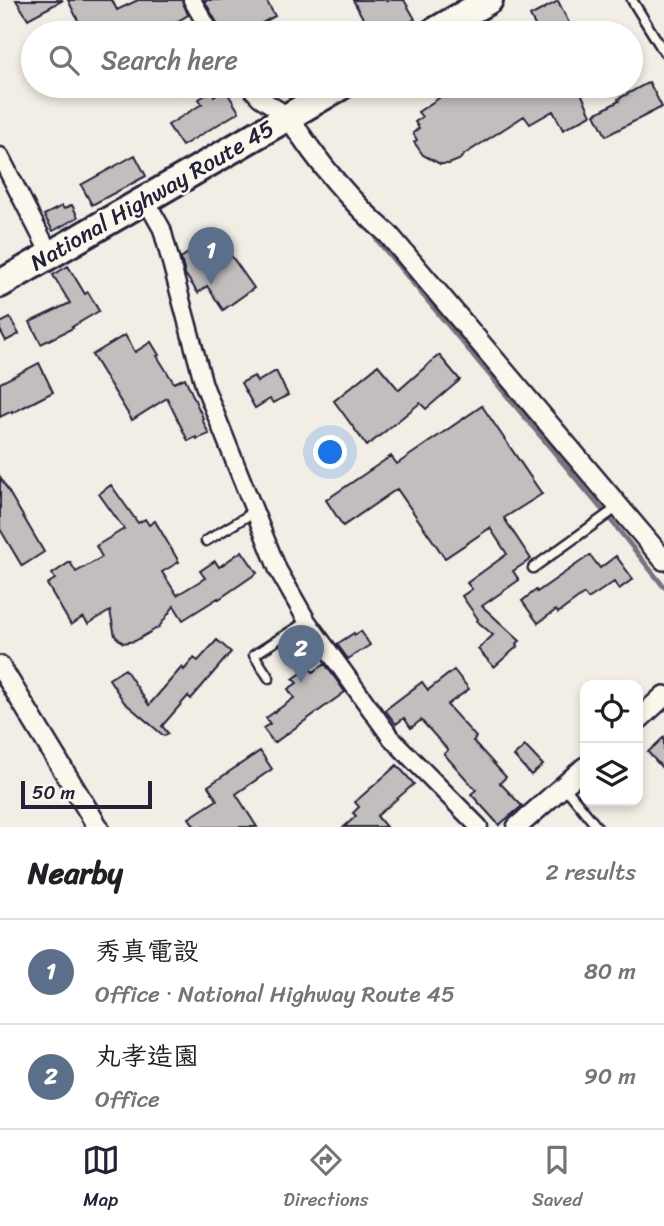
<!DOCTYPE html>
<meta charset="utf-8">
<style>
body{margin:0;font-family:Sriracha,"Klee One",sans-serif;background:#f2f2f2;color:#202124}
.controls{position:absolute;right:21px;bottom:21px;display:grid;overflow:hidden;border-radius:14px;box-shadow:0 4px 10px #0003}
.controls button{width:63px;height:63px;display:grid;place-items:center;padding:0;border:0;border-bottom:2px solid #e0e0e0;background:#fff;color:#202124;font:35px sans-serif}
.scale{position:absolute;left:21px;bottom:18px;width:131px;box-sizing:border-box;padding-left:7px;border:4px solid #22223b;border-top:0;font-size:19px;line-height:24px;white-space:nowrap;color:#22223b;-webkit-text-stroke:5px #fbf7ec;paint-order:stroke}
.you{position:absolute;left:331px;top:453px;width:24px;height:24px;margin:-18px;border:5px solid #fff;border-radius:50%;background:#1a73e8;box-shadow:0 0 0 10px #1a73e833}
.badge{display:grid;place-items:center;width:46px;height:46px;border-radius:50%;background:#22223b;color:#fff;font-size:23px;font-weight:700}
.pin{position:absolute;translate:-50% -58px;filter:drop-shadow(0 2px 4px #0008)}
.pin::after{content:'';position:absolute;top:37px;width:24px;height:21px;background:inherit;clip-path:polygon(0 0,100% 0,50% 100%)}
.list{margin:0;padding:0;list-style:none}
h2{display:flex;justify-content:space-between;align-items:center;height:91px;margin:0;padding:0 28px;font-size:30px}
h2 small{font-size:23px;font-weight:400;color:#757577}
.list li{display:grid;grid-template-columns:46px 1fr auto;gap:21px;align-items:center;box-sizing:border-box;height:105px;padding:0 28px;border-top:2px solid #e0e0e0}
.list b{display:block;font-size:26px;white-space:nowrap}
.list p{margin:0;font-size:23px;white-space:nowrap;color:#757577}
.list em{font-size:23px;font-style:normal;color:#757577}
.icon{flex:none;width:38px;height:38px;fill:none;stroke:currentColor;stroke-width:2;stroke-linecap:round;stroke-linejoin:round}
.map{position:relative;flex:none;width:664px;height:827px;overflow:hidden}
.search{position:absolute;background:#fff;box-shadow:0 4px 10px #0003;left:21px;right:21px;top:21px;height:77px;display:flex;align-items:center;gap:18px;box-sizing:border-box;padding:0 24px;border-radius:38px;color:#757577;font-size:26px}
.sheet{height:301px;background:#fff}
nav{display:flex;justify-content:space-around;align-items:center;box-sizing:border-box;height:98px;border-top:2px solid #e0e0e0;background:#fff;font-size:19px;color:#757577}
nav a{display:grid;justify-items:center;gap:4px}
nav .on{color:#22223b}
.map>svg:first-child{display:block}
.lines{fill:none;stroke-linecap:round;stroke-linejoin:round}
.stream{stroke:#76747f;stroke-width:5}
.building{fill:#c2bebe;stroke:#22223b;stroke-width:2}
.service-casing{stroke:#22223b;stroke-width:13}
.minor-casing{stroke:#22223b;stroke-width:21}
.tertiary-casing{stroke:#22223b;stroke-width:24}
.trunk-casing{stroke:#22223b;stroke-width:32}
.service{stroke:#fbf7ec;stroke-width:8}
.minor{stroke:#fbf7ec;stroke-width:16}
.tertiary{stroke:#fbf7ec;stroke-width:19}
.trunk{stroke:#fbf7ec;stroke-width:26}
.labels{text-anchor:middle;stroke-width:5;stroke-linejoin:round;paint-order:stroke}
.street-label{font-size:23px;fill:#22223b;stroke:#fbf7ec}
</style>
<div class="map">
<svg width="664" height="827" viewBox="0 0 664 827">
<rect width="100%" height="100%" fill="#f2eee5"/>
<filter id="ink" filterUnits="userSpaceOnUse"><feTurbulence type="fractalNoise" baseFrequency=".0143" numOctaves="2"/><feDisplacementMap in="SourceGraphic" scale="14" xChannelSelector="R" yChannelSelector="G"/><feConvolveMatrix kernelMatrix="1 2 1 2 8 2 1 2 1" color-interpolation-filters="sRGB"/></filter>
<g filter="url(#ink)">
<g class="lines">
<path class="stream" d="M 377,240 L 614,524 L 664,587"/>
</g>
<path class="building" d="M 16,0 L 63,0 L 28,19 Z
M 68,0 L 112,0 L 117,10 L 138,0 L 182,0 L 188,15 L 158,33 L 133,33 L 129,27 L 116,33 L 84,33 Z
M 204,0 L 266,0 L 275,16 L 262,23 L 266,33 L 221,33 L 220,28 Z
M 353,0 L 404,0 L 415,19 L 390,33 L 371,33 Z
M 558,1 L 574,33 L 539,33 L 530,16 Z
M 649,82 L 662,107 L 606,136 L 595,114 L 619,101 L 618,99 Z
M 448,86 L 578,86 L 591,115 L 563,130 L 553,111 L 530,124 L 524,116 L 465,154 L 459,160 L 449,164 L 440,164 L 423,155 L 414,142 L 417,140 L 413,133 L 419,128 L 415,122 L 422,117 L 418,112 L 439,98 L 436,93 Z
M 225,89 L 239,112 L 182,146 L 168,125 L 202,104 L 199,99 L 212,91 L 214,96 Z
M 135,155 L 146,176 L 92,205 L 81,185 Z
M 72,205 L 78,217 L 53,231 L 44,215 L 62,206 L 64,209 Z
M 221,241 L 254,288 L 223,310 L 207,286 L 198,293 L 185,274 L 181,258 L 195,248 L 200,256 Z
M 68,266 L 85,294 L 88,292 L 99,311 L 72,327 L 73,328 L 41,344 L 30,322 L 70,303 L 53,275 Z
M 10,318 L 19,334 L 6,341 L 0,330 L 0,323 Z
M 125,335 L 135,352 L 151,342 L 159,355 L 157,356 L 174,383 L 185,378 L 203,418 L 202,419 L 209,434 L 197,439 L 196,437 L 188,441 L 167,398 L 132,420 L 92,355 Z
M 439,355 L 460,380 L 426,409 L 420,403 L 367,446 L 334,401 L 378,365 L 399,390 Z
M 39,363 L 53,392 L 12,413 L 12,411 L 0,417 L 0,383 Z
M 276,371 L 288,395 L 273,403 L 270,399 L 255,408 L 241,383 L 254,376 L 257,382 Z
M 482,406 L 542,494 L 504,518 L 531,559 L 513,571 L 519,580 L 482,606 L 520,641 L 516,644 L 518,646 L 494,667 L 478,649 L 493,635 L 477,621 L 478,619 L 462,596 L 472,589 L 467,583 L 507,554 L 490,528 L 445,558 L 397,489 L 343,526 L 326,500 L 391,456 L 397,464 Z
M 0,477 L 44,552 L 22,566 L 0,529 Z
M 111,485 L 138,523 L 145,519 L 149,525 L 155,521 L 179,562 L 162,572 L 177,595 L 205,578 L 200,571 L 215,561 L 219,567 L 242,551 L 257,573 L 219,599 L 218,598 L 183,620 L 174,606 L 159,627 L 135,641 L 123,643 L 115,636 L 110,611 L 88,624 L 83,617 L 71,625 L 47,584 L 55,579 L 52,574 L 70,562 L 76,572 L 102,557 L 96,546 L 124,529 L 99,494 Z
M 590,555 L 600,568 L 616,556 L 633,579 L 619,589 L 614,582 L 588,599 L 584,594 L 558,613 L 556,610 L 538,623 L 522,601 L 536,590 L 537,592 Z
M 361,631 L 370,645 L 348,659 L 337,644 L 354,633 L 355,635 Z
M 217,640 L 231,652 L 191,699 L 188,696 L 162,726 L 168,733 L 164,736 L 124,702 L 109,679 L 125,669 L 149,705 L 182,667 L 184,670 L 194,658 L 198,661 Z
M 325,664 L 345,692 L 274,743 L 263,728 L 270,724 L 266,718 L 294,698 L 288,689 L 297,683 L 293,679 L 309,668 L 313,672 Z
M 454,670 L 469,689 L 447,705 L 476,737 L 473,741 L 506,777 L 500,783 L 522,806 L 499,825 L 471,794 L 476,790 L 444,754 L 448,750 L 421,720 L 411,728 L 404,718 L 396,724 L 385,710 L 422,682 L 428,690 Z
M 664,737 L 664,770 L 648,752 Z
M 525,746 L 543,765 L 531,775 L 514,756 Z
M 260,751 L 272,769 L 236,794 L 257,827 L 195,827 L 189,818 L 217,800 L 208,786 Z
M 397,765 L 414,784 L 377,816 L 386,827 L 344,827 L 356,816 L 353,813 L 359,807 L 355,802 Z"/>
<g class="lines">
<defs>
<path id="service" d="M 632,0 L 664,52
M 206,541 L 254,512
M 533,568 L 618,507
M 269,678 L 254,655 L 307,621
M 564,786 L 597,827"/>
<path id="minor" d="M 192,0 L 211,33
M 249,86 L 260,98 L 288,116
M 0,156 L 50,254
M 145,199 L 162,229 L 204,385 L 278,570 L 307,621 L 392,739 L 479,827"/>
<path id="tertiary" d="M 288,116 C 316,160 348,200 388,234 L 664,560
M 0,666 L 98,827
M 638,720 L 664,696
M 517,827 L 585,767"/>
<path id="trunk" d="M 432,33 L 489,0
M 0,284 L 341,86"/>
</defs>
<use href="#service" class="service-casing"/>
<use href="#minor" class="minor-casing"/>
<use href="#tertiary" class="tertiary-casing"/>
<use href="#trunk" class="trunk-casing"/>
<use href="#service" class="service"/>
<use href="#minor" class="minor"/>
<use href="#tertiary" class="tertiary"/>
<use href="#trunk" class="trunk"/>
</g>
</g>
<g class="labels">
<g class="street-label">
<text transform="translate(152 195) rotate(-30)" y="8">National Highway Route 45</text>
</g>
</g>
</svg>
<div class="controls">
<button><svg class="icon" aria-label="locate" viewBox="0 0 24 24"><circle cx="12" cy="12" r="6"/><path d="M12 2v4M12 18v4M2 12h4M18 12h4"/></svg></button>
<button><svg class="icon" aria-label="layers" viewBox="0 0 24 24"><path d="M12 4l9 5-9 5-9-5zM3 14l9 5 9-5"/></svg></button>
</div>
<div class="scale">50 m</div>
<div class="you"></div>
<div class="pin badge" style="left:211px;top:285px;background:#5c6f8a">1</div>
<div class="pin badge" style="left:301px;top:683px;background:#5c6f8a">2</div>
<div class="search"><svg class="icon" aria-label="search" viewBox="0 0 24 24"><circle cx="10" cy="10" r="6"/><path d="M15 15l6 6"/></svg>Search here</div>
</div>
<section class="sheet">
<h2>Nearby<small>2 results</small></h2>
<ul class="list">
<li><span class="badge" style="background:#5c6f8a">1</span><div><b>秀真電設</b><p>Office · National Highway Route 45</p></div><em>80 m</em></li>
<li><span class="badge" style="background:#5c6f8a">2</span><div><b>丸孝造園</b><p>Office</p></div><em>90 m</em></li>
</ul>
</section>
<nav>
<a class="on"><svg class="icon" aria-label="map" viewBox="0 0 24 24"><path d="M3 6l6-2 6 2 6-2v14l-6 2-6-2-6 2zM9 4v14M15 6v14"/></svg>Map</a>
<a><svg class="icon" aria-label="directions" viewBox="0 0 24 24"><path d="M12 3l9 9-9 9-9-9zM9 14v-3h6M13 9l2 2-2 2"/></svg>Directions</a>
<a><svg class="icon" aria-label="saved" viewBox="0 0 24 24"><path d="M7 4h10v16l-5-4-5 4z"/></svg>Saved</a>
</nav>
